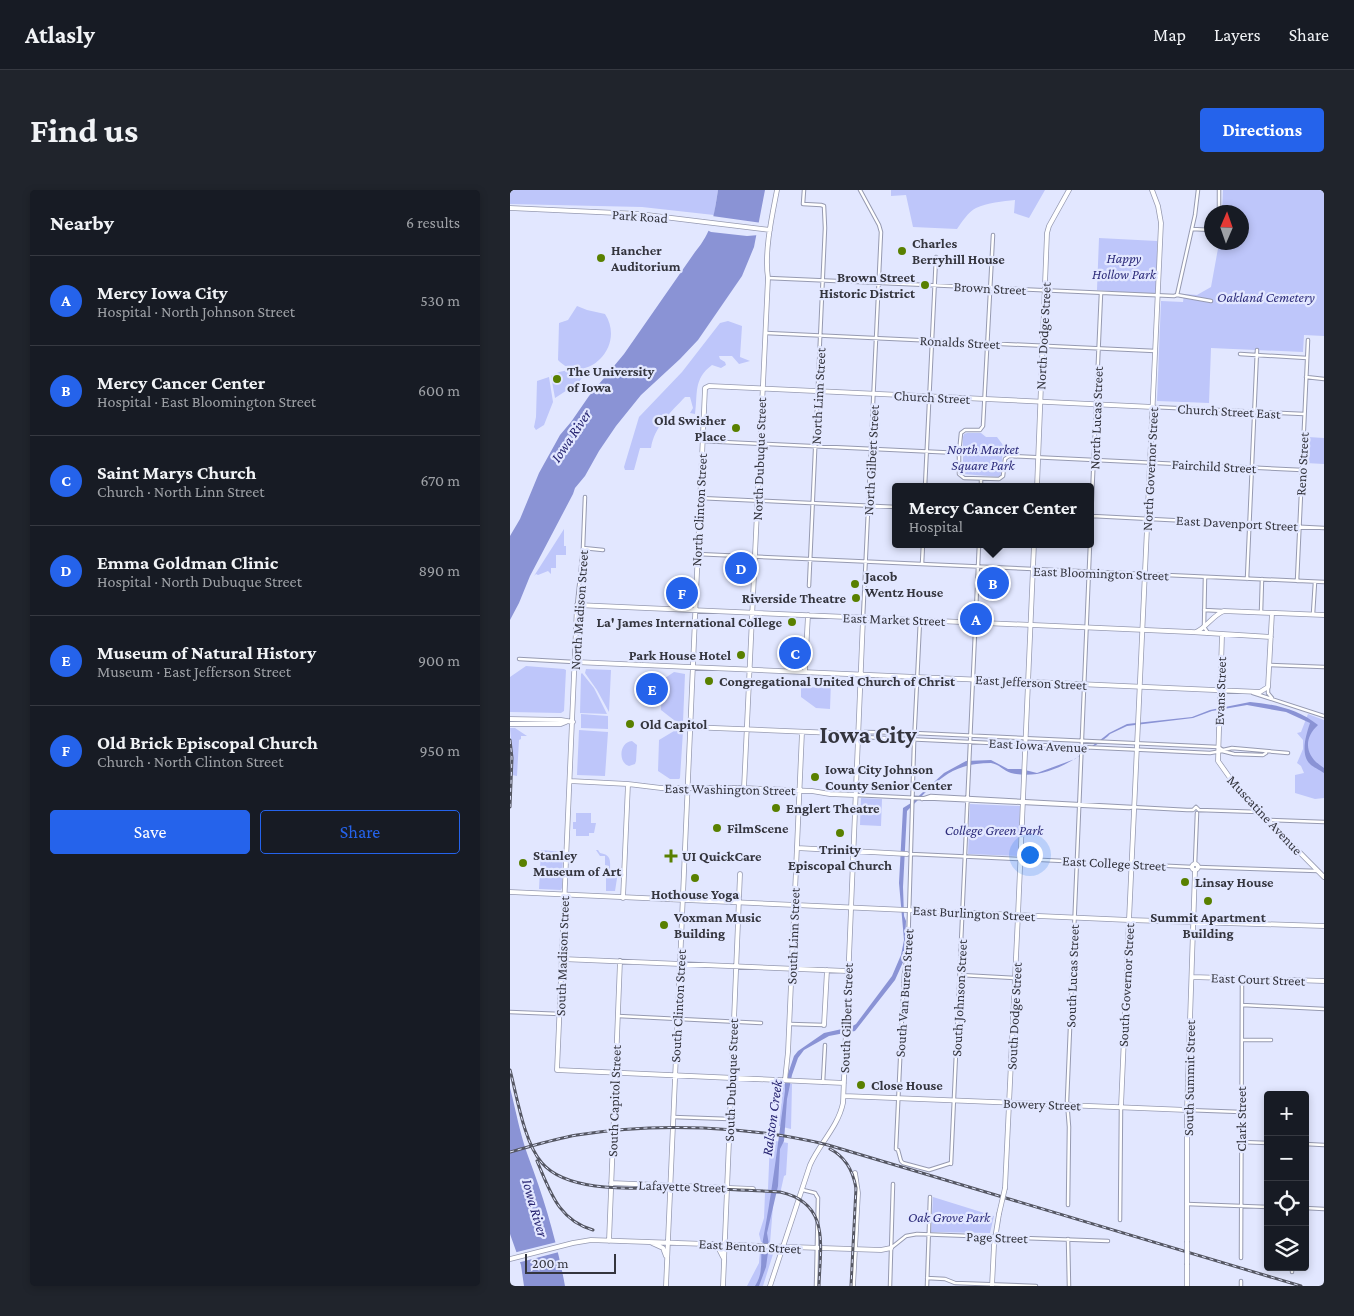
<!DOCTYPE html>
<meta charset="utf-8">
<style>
body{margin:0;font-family:"Crimson Pro",serif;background:#20242c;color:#f1f3f6}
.controls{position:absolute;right:15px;bottom:15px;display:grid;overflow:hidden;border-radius:5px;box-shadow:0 2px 8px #0003}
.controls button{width:45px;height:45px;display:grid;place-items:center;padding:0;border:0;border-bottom:1px solid #363941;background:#171b24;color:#f1f3f6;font:25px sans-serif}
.compass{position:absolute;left:694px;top:15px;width:45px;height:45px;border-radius:50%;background:#171b24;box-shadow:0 2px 8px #0003;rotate:2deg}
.scale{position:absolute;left:15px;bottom:12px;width:91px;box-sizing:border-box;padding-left:5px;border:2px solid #34353e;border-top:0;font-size:14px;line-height:18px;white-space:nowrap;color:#34353e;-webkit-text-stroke:4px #e2e7ff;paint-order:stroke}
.you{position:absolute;left:519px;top:664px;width:18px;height:18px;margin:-12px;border:4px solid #fff;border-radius:50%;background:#1a73e8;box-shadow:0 0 0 8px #1a73e833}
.badge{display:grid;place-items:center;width:32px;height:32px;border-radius:50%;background:#2563eb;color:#fff;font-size:16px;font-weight:700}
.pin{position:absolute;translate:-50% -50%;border:2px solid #fff;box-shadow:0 1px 5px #0006}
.popup{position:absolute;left:382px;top:293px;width:202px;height:65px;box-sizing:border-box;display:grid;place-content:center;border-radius:5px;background:#171b24;filter:drop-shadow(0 1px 4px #0005);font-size:16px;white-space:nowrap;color:#9ea1a6}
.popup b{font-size:19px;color:#f1f3f6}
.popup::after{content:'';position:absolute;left:50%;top:100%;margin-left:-10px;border:10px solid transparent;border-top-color:#171b24}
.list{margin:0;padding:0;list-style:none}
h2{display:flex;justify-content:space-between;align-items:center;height:65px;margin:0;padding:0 20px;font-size:21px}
h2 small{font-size:16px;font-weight:400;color:#9ea1a6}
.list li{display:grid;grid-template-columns:32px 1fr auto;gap:15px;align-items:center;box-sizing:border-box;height:90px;padding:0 20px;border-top:1px solid #363941}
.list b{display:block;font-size:19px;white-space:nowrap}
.list p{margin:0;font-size:16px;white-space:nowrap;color:#9ea1a6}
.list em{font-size:16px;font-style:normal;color:#9ea1a6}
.actions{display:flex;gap:10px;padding:15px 20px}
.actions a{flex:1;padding:11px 0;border:1px solid #2563eb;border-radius:5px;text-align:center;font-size:18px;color:#2563eb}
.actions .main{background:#2563eb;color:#fff}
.icon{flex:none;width:28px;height:28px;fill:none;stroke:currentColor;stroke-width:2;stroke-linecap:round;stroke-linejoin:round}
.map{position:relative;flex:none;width:814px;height:1096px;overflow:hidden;border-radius:5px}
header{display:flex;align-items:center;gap:30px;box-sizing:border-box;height:70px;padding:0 25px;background:#171b24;border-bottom:1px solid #363941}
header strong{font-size:24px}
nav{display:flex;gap:28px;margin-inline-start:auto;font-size:18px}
.intro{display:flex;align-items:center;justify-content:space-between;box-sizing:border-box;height:120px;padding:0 30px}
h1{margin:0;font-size:35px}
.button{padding:12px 22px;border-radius:5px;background:#2563eb;color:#fff;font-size:18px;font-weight:700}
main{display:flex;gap:30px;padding:0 30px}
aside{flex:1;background:#171b24;border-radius:5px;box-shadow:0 2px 8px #0003}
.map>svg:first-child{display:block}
.green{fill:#bec6fa}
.water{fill:#8a93d5}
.pier{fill:#e2e7ff}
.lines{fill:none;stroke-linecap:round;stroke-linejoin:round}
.street-casing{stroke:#969ab1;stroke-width:4.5}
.secondary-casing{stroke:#969ab1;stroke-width:5.5}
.primary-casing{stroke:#969ab1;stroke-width:5.5}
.street{stroke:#fff;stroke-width:2.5}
.secondary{stroke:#fff;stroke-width:4}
.primary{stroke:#fff;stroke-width:4}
.rail-casing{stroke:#555763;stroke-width:3}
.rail{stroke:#e2e7ff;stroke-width:1;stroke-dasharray:4;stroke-linecap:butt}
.secondary-bridge-casing{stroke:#969ab1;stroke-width:5.5;stroke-linecap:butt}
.secondary-bridge{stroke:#fff;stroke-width:4}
.poi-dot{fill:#598000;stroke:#e2e7ff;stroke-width:2}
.labels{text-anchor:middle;stroke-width:4.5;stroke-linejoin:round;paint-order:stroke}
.street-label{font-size:14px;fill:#34353e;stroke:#e2e7ff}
.poi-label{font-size:14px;font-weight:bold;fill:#34353e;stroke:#e2e7ff;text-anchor:start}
.park-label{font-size:14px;font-style:italic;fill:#2e2d7b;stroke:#e2e7ff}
.water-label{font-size:15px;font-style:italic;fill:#262370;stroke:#e2e7ff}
.town-label{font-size:24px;font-weight:bold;fill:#34353e;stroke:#e2e7ff}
</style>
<header>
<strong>Atlasly</strong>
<nav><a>Map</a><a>Layers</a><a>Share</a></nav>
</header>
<div class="intro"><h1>Find us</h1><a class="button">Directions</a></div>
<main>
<aside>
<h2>Nearby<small>6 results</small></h2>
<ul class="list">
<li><span class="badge">A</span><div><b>Mercy Iowa City</b><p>Hospital · North Johnson Street</p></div><em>530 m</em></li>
<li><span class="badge">B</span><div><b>Mercy Cancer Center</b><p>Hospital · East Bloomington Street</p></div><em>600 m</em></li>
<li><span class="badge">C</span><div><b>Saint Marys Church</b><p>Church · North Linn Street</p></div><em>670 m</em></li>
<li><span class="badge">D</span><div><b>Emma Goldman Clinic</b><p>Hospital · North Dubuque Street</p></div><em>890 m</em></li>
<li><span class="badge">E</span><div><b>Museum of Natural History</b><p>Museum · East Jefferson Street</p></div><em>900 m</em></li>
<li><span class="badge">F</span><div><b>Old Brick Episcopal Church</b><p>Church · North Clinton Street</p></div><em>950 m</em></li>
</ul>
<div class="actions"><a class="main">Save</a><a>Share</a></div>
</aside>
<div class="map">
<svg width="814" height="1096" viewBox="0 0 814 1096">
<rect width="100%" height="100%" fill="#e2e7ff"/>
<path class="green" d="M 0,0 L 208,0 L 204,25 L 132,17 L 0,14 Z
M 381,0 L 535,0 L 519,28 L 504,23 L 505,10 C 493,11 477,13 466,18 C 458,22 452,32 447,39 L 403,37 L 396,5 L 381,6 Z
M 713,0 L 814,0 L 814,146 L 794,145 L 793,162 L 701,158 L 699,213 L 647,211 L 651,111 L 673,112 L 674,104 L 687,105 L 701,97 L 709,53 L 732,52 L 732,22 L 712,22 Z
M 589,48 L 647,51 L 647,105 L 587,100 Z
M 67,116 L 77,120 L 95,124 C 117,158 73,197 48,170 L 49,133 L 58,130 Z
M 218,131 L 232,136 L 230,167 L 240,171 L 229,174 L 222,166 L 209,166 L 210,169 L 215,172 L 216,175 L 211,178 L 202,175 C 183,189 188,204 185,224 L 180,223 L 183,218 L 180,207 L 175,207 C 161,222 144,237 141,258 L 130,258 L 124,280 L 115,280 L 114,277 L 129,227 L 172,182 L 210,133 Z
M 80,178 L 68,193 L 45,208 L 41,186 C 53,178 66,181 80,178 Z
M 39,187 L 43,212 L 34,235 L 26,240 L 24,237 L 26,227 L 27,191 Z
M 457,243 L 471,243 L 476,247 L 487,247 L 493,255 L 491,287 L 453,284 L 453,247 L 454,244 Z
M 798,247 L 814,248 L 814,274 L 796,273 Z
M 54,339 L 54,356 L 56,356 L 56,365 L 46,365 L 46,378 L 41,378 L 41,384 L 38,381 L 28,385 L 26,384 L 24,386 Z
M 16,476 L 54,479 L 56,480 L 54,521 L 51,523 L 0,522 L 0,487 Z
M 76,479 L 101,480 L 99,522 L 87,500 L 75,483 Z
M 164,482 L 175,484 L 173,532 L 169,534 L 151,520 L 152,490 Z
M 72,483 L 84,498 L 97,524 L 70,523 L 71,484 Z
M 295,488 L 305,488 L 302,489 L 302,497 L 307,498 L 312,497 L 313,490 L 308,488 L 321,490 L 320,519 L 306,518 L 291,507 L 291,493 Z
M 71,524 L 98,526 L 98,539 L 71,538 Z
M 798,524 L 814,530 L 814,608 L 805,609 L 785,603 L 785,585 L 794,583 L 791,576 L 787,573 L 793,559 L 793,550 L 787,543 L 791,542 Z
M 0,538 L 5,538 L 17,546 L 11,546 L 11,549 L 9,550 L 7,586 L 2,585 L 2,559 Z
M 169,538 L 173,541 L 170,588 L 169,589 L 160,589 L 148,581 L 149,550 Z
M 69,540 L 98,542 L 95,586 L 67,585 Z
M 122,551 L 127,555 L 126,571 L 125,574 L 119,576 C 108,573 109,552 122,551 Z
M 351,608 L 372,609 L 371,636 L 350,635 Z
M 460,614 L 510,616 L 508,666 L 458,664 Z
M 66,623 L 81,623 L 81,633 L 86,633 L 84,643 L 79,643 L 79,646 L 66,646 L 66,639 L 63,639 L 63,632 L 66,632 Z
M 31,660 L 53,662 L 52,698 L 51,700 L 29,699 Z
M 86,660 L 88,660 L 90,663 C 102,665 100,671 100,681 L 108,682 L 105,701 L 96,701 L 96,682 L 99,682 L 99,676 L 95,675 L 95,666 L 90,666 Z
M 271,894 L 282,894 L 281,939 L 269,936 L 272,908 Z
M 260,950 L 278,953 L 276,985 L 274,986 L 270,1004 L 264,1004 L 260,1053 L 251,1052 L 249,1044 L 254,1028 L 255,1003 L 258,999 Z
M 423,1007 L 484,1026 L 480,1043 L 421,1042 Z
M 250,1061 L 264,1061 L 253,1096 L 237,1096 L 249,1073 Z"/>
<path class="water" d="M 208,0 L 255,0 L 244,57 L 232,86 L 188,150 L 170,169 L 131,205 L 106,236 L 89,261 L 75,286 L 65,298 L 63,304 L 20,386 L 9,413 L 0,430 L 0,346 L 10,329 L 29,283 L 50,245 L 61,232 L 79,206 L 114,164 L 185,62 C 202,42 204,26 208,0 Z
M 740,512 C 764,514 788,519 808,535 C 792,550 796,567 814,578 L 814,583 C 810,580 803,577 800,574 C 790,564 796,545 800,533 L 776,522 L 737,515 L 702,521 L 683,528 L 617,536 L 600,544 L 597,547 C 571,566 536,592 501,583 C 494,581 489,574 481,573 C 438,573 425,594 397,621 L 393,697 L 394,726 L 396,731 L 394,770 L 385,790 L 345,841 L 319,846 L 294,860 L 288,868 L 282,885 L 277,909 L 274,951 L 270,959 L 268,996 L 257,1043 L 259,1055 L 256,1077 L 249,1096 L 245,1096 C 254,1083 250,1069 252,1055 C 262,1004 268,952 275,901 L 275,893 L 284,866 L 288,861 L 314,843 L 341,837 L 346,834 L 382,786 L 391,765 L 394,750 L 389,693 L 393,618 L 401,613 L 434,583 L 456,571 L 481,570 L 498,579 L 511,579 L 527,583 L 565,569 L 594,547 L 599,543 L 617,534 L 682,527 L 700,520 Z
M 0,898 C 6,921 10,944 18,966 C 34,1008 47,1052 55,1096 L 14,1096 L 11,1075 L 0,1044 Z"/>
<path class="pier" d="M 202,26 L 252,33 L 249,45 L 237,46 L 201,42 L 197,40 Z
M 47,1052 L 49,1062 L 7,1073 L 3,1063 Z"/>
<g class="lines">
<defs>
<path id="street" d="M 294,0 L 293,14 L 311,15 L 314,16 L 315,38 L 299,396
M 350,0 L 369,35 L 371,42 L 353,428
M 709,22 L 709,0
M 682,39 L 702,40
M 258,88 L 664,106 L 667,105 L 701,111
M 667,105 L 685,25 L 688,0
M 256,143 L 645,161
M 730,164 L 797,168
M 796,187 L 814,189
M 643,217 L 794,224
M 192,251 L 449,263 L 449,284 L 454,288 L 489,289 L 493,286 L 495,269 L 499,266 L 792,280
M 449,263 L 451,243 L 455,240 L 470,240 L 473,236 L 483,45
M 415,297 L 426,67
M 471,297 L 471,289
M 190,308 L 386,317
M 582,326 L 814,338
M 580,353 L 591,103
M 73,358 L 93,360
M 187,364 L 814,392
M 412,374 L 413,354
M 695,387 L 694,437 L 698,443
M 737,389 L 747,160
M 787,391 L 798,150
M 67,415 L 73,358 L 75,307
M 694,420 L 713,421
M 751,422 L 752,389
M 803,424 L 805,392
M 410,430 L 404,554 L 398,760 L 394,784 L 386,959 L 388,960 L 391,971 L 393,973 L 419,980 L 441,973
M 9,469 L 64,472
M 760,475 L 814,477
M 758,497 L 758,503 L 762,508
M 743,503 L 814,526
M 348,544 L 355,542 L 404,543 L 708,557 L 713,560 L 722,558 L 778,563
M 349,545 L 353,547 L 700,563 L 712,561 L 724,564 L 753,565 L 756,563
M 346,605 L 619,618 L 624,617
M 412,609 L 421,606 L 677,620 L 683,620 L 686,617 L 689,620 L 749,622
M 759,630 L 814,632
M 401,664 L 682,677
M 685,674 L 687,623
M 688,677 L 808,681
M 450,785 L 505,788
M 732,815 L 814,819
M 0,822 L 50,824
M 108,826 L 251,833
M 280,834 L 314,835
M 732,850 L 761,850
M 313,892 L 315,855
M 677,920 L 731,922
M 163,927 L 219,929
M 731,952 L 758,953
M 795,954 L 814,955
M 441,974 L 469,354
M 293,1000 L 305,1003 L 308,1008 L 306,1096
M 677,1014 L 758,1017
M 558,1015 L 559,937 L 557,911 L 580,354
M 795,1018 L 814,1019
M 610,1030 L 611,917
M 558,1049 L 559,1096
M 381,1058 L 396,1046 L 407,1044 L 598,1051
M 731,1068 L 732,789
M 782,1082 L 782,1077
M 417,1088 L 435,1089 L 445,1093 L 526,1096
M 731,1091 L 731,1096
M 380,1096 L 383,994
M 417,1096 L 420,1007"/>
<path id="secondary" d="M 0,18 L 129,24 L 260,40
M 686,442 C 697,437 703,425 714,421 L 814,425
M 712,445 L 708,571 L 730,602 L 814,687
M 65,472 L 750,502 L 758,497 L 762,423
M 295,481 L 298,425
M 0,529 L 51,530 L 63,532
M 0,534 L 51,534 L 56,532
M 179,537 L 348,544
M 60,591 L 118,594 L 151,598 L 234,598 L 302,601 L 320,604 L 345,605
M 234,598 L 258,88 C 254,62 262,26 267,0
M 287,658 L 397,664
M682 677a3 3 0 1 1 6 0a3 3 0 1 1-6 0Z
M 113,708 L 118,594
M 52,769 L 337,781
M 682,787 L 814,791
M 314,835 L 317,780
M 275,890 L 278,862 L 292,542
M 334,893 L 47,880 L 67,415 L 681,442 L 761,447
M 334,906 L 677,920
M 611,917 L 619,730 L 814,736
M 101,993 L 243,999
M 495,998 L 508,725
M 99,1051 L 110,771
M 677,1051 L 677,920 L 685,680
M 142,1053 L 153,1058 L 156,1066
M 202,1054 L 209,1059 L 213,1067
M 0,1069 L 63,1053 L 81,1050 L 371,1060 L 381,1058
M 156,1096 L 195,198 L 199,196 L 643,217
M 213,1096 L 230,684
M 260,1096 L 300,975 C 309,954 328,937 333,913 L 353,428
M 343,1096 L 348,1003 L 345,983
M 482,1096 L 484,1055 L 489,1024
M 677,1096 L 677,1075"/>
<path id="primary" d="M 527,297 L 537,43 L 539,36 L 559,0
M 0,702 L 619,730 L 651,33 L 648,16 L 642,0
M 508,725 L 524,354"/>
</defs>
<use href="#street" class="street-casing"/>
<use href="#secondary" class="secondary-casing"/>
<use href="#primary" class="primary-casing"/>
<use href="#street" class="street"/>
<use href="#secondary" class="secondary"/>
<use href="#primary" class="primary"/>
<defs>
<path id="rail" d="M 0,550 L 2,568 L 0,617
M 0,880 C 7,906 14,953 32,973 C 60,1006 138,997 178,998 C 209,999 239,1000 270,1002 C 321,1013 310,1057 309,1096
M 320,959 C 336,967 343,981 346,998 L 341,1096
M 0,962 C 22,956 44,949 67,945 C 146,932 241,936 318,955 L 791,1096
M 27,971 C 40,1001 48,1030 83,1040"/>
</defs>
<use href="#rail" class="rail-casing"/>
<use href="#rail" class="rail"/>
<defs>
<path id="secondary-bridge" d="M 489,1024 L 495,998
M 677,1075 L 677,1051"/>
</defs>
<use href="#secondary-bridge" class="secondary-bridge-casing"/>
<use href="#secondary-bridge" class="secondary-bridge"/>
</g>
<g class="poi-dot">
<circle cx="392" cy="61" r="5"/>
<circle cx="91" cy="68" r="5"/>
<circle cx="415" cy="95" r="5"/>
<circle cx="47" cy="189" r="5"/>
<circle cx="226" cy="238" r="5"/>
<circle cx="345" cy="394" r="5"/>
<circle cx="346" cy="408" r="5"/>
<circle cx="282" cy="432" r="5"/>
<circle cx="231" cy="465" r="5"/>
<circle cx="199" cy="491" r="5"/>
<circle cx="120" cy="534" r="5"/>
<circle cx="305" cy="587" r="5"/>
<circle cx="266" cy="618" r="5"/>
<circle cx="207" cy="638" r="5"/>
<circle cx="330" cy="643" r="5"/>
<path d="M158.5 658.5h5v5h5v5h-5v5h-5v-5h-5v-5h5z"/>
<circle cx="13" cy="673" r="5"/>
<circle cx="185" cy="688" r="5"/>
<circle cx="675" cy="692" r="5"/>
<circle cx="698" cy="711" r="5"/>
<circle cx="154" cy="735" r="5"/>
<circle cx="351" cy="895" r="5"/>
</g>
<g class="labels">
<g class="street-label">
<text transform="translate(130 26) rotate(4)" y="5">Park Road</text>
<text transform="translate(480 98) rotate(3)" y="5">Brown Street</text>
<text transform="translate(533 146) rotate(-87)" y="5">North Dodge Street</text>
<text transform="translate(450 152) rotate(3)" y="5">Ronalds Street</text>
<text transform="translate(308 206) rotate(-87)" y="5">North Linn Street</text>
<text transform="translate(422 207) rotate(3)" y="5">Church Street</text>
<text transform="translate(719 221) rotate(3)" y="5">Church Street East</text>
<text transform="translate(586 228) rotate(-88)" y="5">North Lucas Street</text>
<text transform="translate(249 269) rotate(-88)" y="5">North Dubuque Street</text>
<text transform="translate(361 270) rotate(-87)" y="5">North Gilbert Street</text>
<text transform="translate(792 274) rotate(-87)" y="5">Reno Street</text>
<text transform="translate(704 276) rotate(3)" y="5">Fairchild Street</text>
<text transform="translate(640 279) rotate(-87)" y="5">North Governor Street</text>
<text transform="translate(189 320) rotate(-87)" y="5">North Clinton Street</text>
<text transform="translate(727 333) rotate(3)" y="5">East Davenport Street</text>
<text transform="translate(591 383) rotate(2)" y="5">East Bloomington Street</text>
<text transform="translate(69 420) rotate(-86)" y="5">North Madison Street</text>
<text transform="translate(384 429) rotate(2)" y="5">East Market Street</text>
<text transform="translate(521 492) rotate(3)" y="5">East Jefferson Street</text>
<text transform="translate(710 501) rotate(-88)" y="5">Evans Street</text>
<text transform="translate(528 555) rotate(3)" y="5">East Iowa Avenue</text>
<text transform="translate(220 599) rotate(1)" y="5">East Washington Street</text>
<text transform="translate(755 625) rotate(47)" y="5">Muscatine Avenue</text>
<text transform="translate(604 673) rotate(3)" y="5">East College Street</text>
<text transform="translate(464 723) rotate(3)" y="5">East Burlington Street</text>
<text transform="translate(283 746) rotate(-88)" y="5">South Linn Street</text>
<text transform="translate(52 766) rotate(-88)" y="5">South Madison Street</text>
<text transform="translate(562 786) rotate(-88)" y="5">South Lucas Street</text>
<text transform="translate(748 789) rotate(2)" y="5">East Court Street</text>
<text transform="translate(616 795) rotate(-87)" y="5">South Governor Street</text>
<text transform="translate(394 803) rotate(-86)" y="5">South Van Buren Street</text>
<text transform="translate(449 808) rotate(-87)" y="5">South Johnson Street</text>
<text transform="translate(168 816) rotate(-87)" y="5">South Clinton Street</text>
<text transform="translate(504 826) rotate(-87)" y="5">South Dodge Street</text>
<text transform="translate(336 828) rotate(-88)" y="5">South Gilbert Street</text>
<text transform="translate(679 888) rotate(-89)" y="5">South Summit Street</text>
<text transform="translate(221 890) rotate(-88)" y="5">South Dubuque Street</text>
<text transform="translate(104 911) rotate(-88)" y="5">South Capitol Street</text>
<text transform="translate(532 914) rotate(2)" y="5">Bowery Street</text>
<text transform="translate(731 929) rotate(-90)" y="5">Clark Street</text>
<text transform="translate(172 996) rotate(2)" y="5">Lafayette Street</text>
<text transform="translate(487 1047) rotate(2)" y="5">Page Street</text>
<text transform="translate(240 1056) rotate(3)" y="5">East Benton Street</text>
</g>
<g class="poi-label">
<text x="402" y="58">Charles<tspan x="402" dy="16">Berryhill House</tspan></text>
<text x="101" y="65">Hancher<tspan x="101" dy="16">Auditorium</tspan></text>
<text x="405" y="92" text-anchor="end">Brown Street<tspan x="405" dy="16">Historic District</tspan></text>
<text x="57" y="186">The University<tspan x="57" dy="16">of Iowa</tspan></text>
<text x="216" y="235" text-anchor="end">Old Swisher<tspan x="216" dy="16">Place</tspan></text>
<text x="355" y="391">Jacob<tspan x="355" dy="16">Wentz House</tspan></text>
<text x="336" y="413" text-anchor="end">Riverside Theatre</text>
<text x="272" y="437" text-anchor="end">La' James International College</text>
<text x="221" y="470" text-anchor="end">Park House Hotel</text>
<text x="209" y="496">Congregational United Church of Christ</text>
<text x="130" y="539">Old Capitol</text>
<text x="315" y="584">Iowa City Johnson<tspan x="315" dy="16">County Senior Center</tspan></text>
<text x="276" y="623">Englert Theatre</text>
<text x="217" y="643">FilmScene</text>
<text x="330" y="664" text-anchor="middle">Trinity<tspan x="330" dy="16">Episcopal Church</tspan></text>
<text x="23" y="670">Stanley<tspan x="23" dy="16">Museum of Art</tspan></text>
<text x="172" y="671">UI QuickCare</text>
<text x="685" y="697">Linsay House</text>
<text x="185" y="709" text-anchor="middle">Hothouse Yoga</text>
<text x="164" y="732">Voxman Music<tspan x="164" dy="16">Building</tspan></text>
<text x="698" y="732" text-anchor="middle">Summit Apartment<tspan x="698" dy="16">Building</tspan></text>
<text x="361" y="900">Close House</text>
</g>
<g class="park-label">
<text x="614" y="73">Happy<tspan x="614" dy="16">Hollow Park</tspan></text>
<text x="756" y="112">Oakland Cemetery</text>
<text x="473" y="264">North Market<tspan x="473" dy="16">Square Park</tspan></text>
<text x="484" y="645">College Green Park</text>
<text x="439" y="1032">Oak Grove Park</text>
</g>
<g class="water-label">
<text transform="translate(61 246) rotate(-56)" y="5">Iowa River</text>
<text transform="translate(262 928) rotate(-82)" y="5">Ralston Creek</text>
<text transform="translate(25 1018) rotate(74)" y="5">Iowa River</text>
</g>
<g class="town-label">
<text x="358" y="553">Iowa City</text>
</g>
</g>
</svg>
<div class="controls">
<button>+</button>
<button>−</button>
<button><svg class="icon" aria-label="locate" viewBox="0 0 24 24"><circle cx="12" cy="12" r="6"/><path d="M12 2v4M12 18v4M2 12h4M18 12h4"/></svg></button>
<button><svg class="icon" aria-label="layers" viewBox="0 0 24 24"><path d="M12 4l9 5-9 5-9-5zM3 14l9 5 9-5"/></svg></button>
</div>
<svg class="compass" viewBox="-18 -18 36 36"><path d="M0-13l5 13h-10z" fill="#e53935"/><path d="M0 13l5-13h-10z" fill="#9ea1a6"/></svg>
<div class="scale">200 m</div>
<div class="you"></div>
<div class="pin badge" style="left:466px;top:429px">A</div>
<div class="pin badge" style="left:483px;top:393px">B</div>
<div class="popup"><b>Mercy Cancer Center</b>Hospital</div>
<div class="pin badge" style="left:285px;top:463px">C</div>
<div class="pin badge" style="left:231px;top:378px">D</div>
<div class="pin badge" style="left:142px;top:499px">E</div>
<div class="pin badge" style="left:172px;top:403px">F</div>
</div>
</main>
